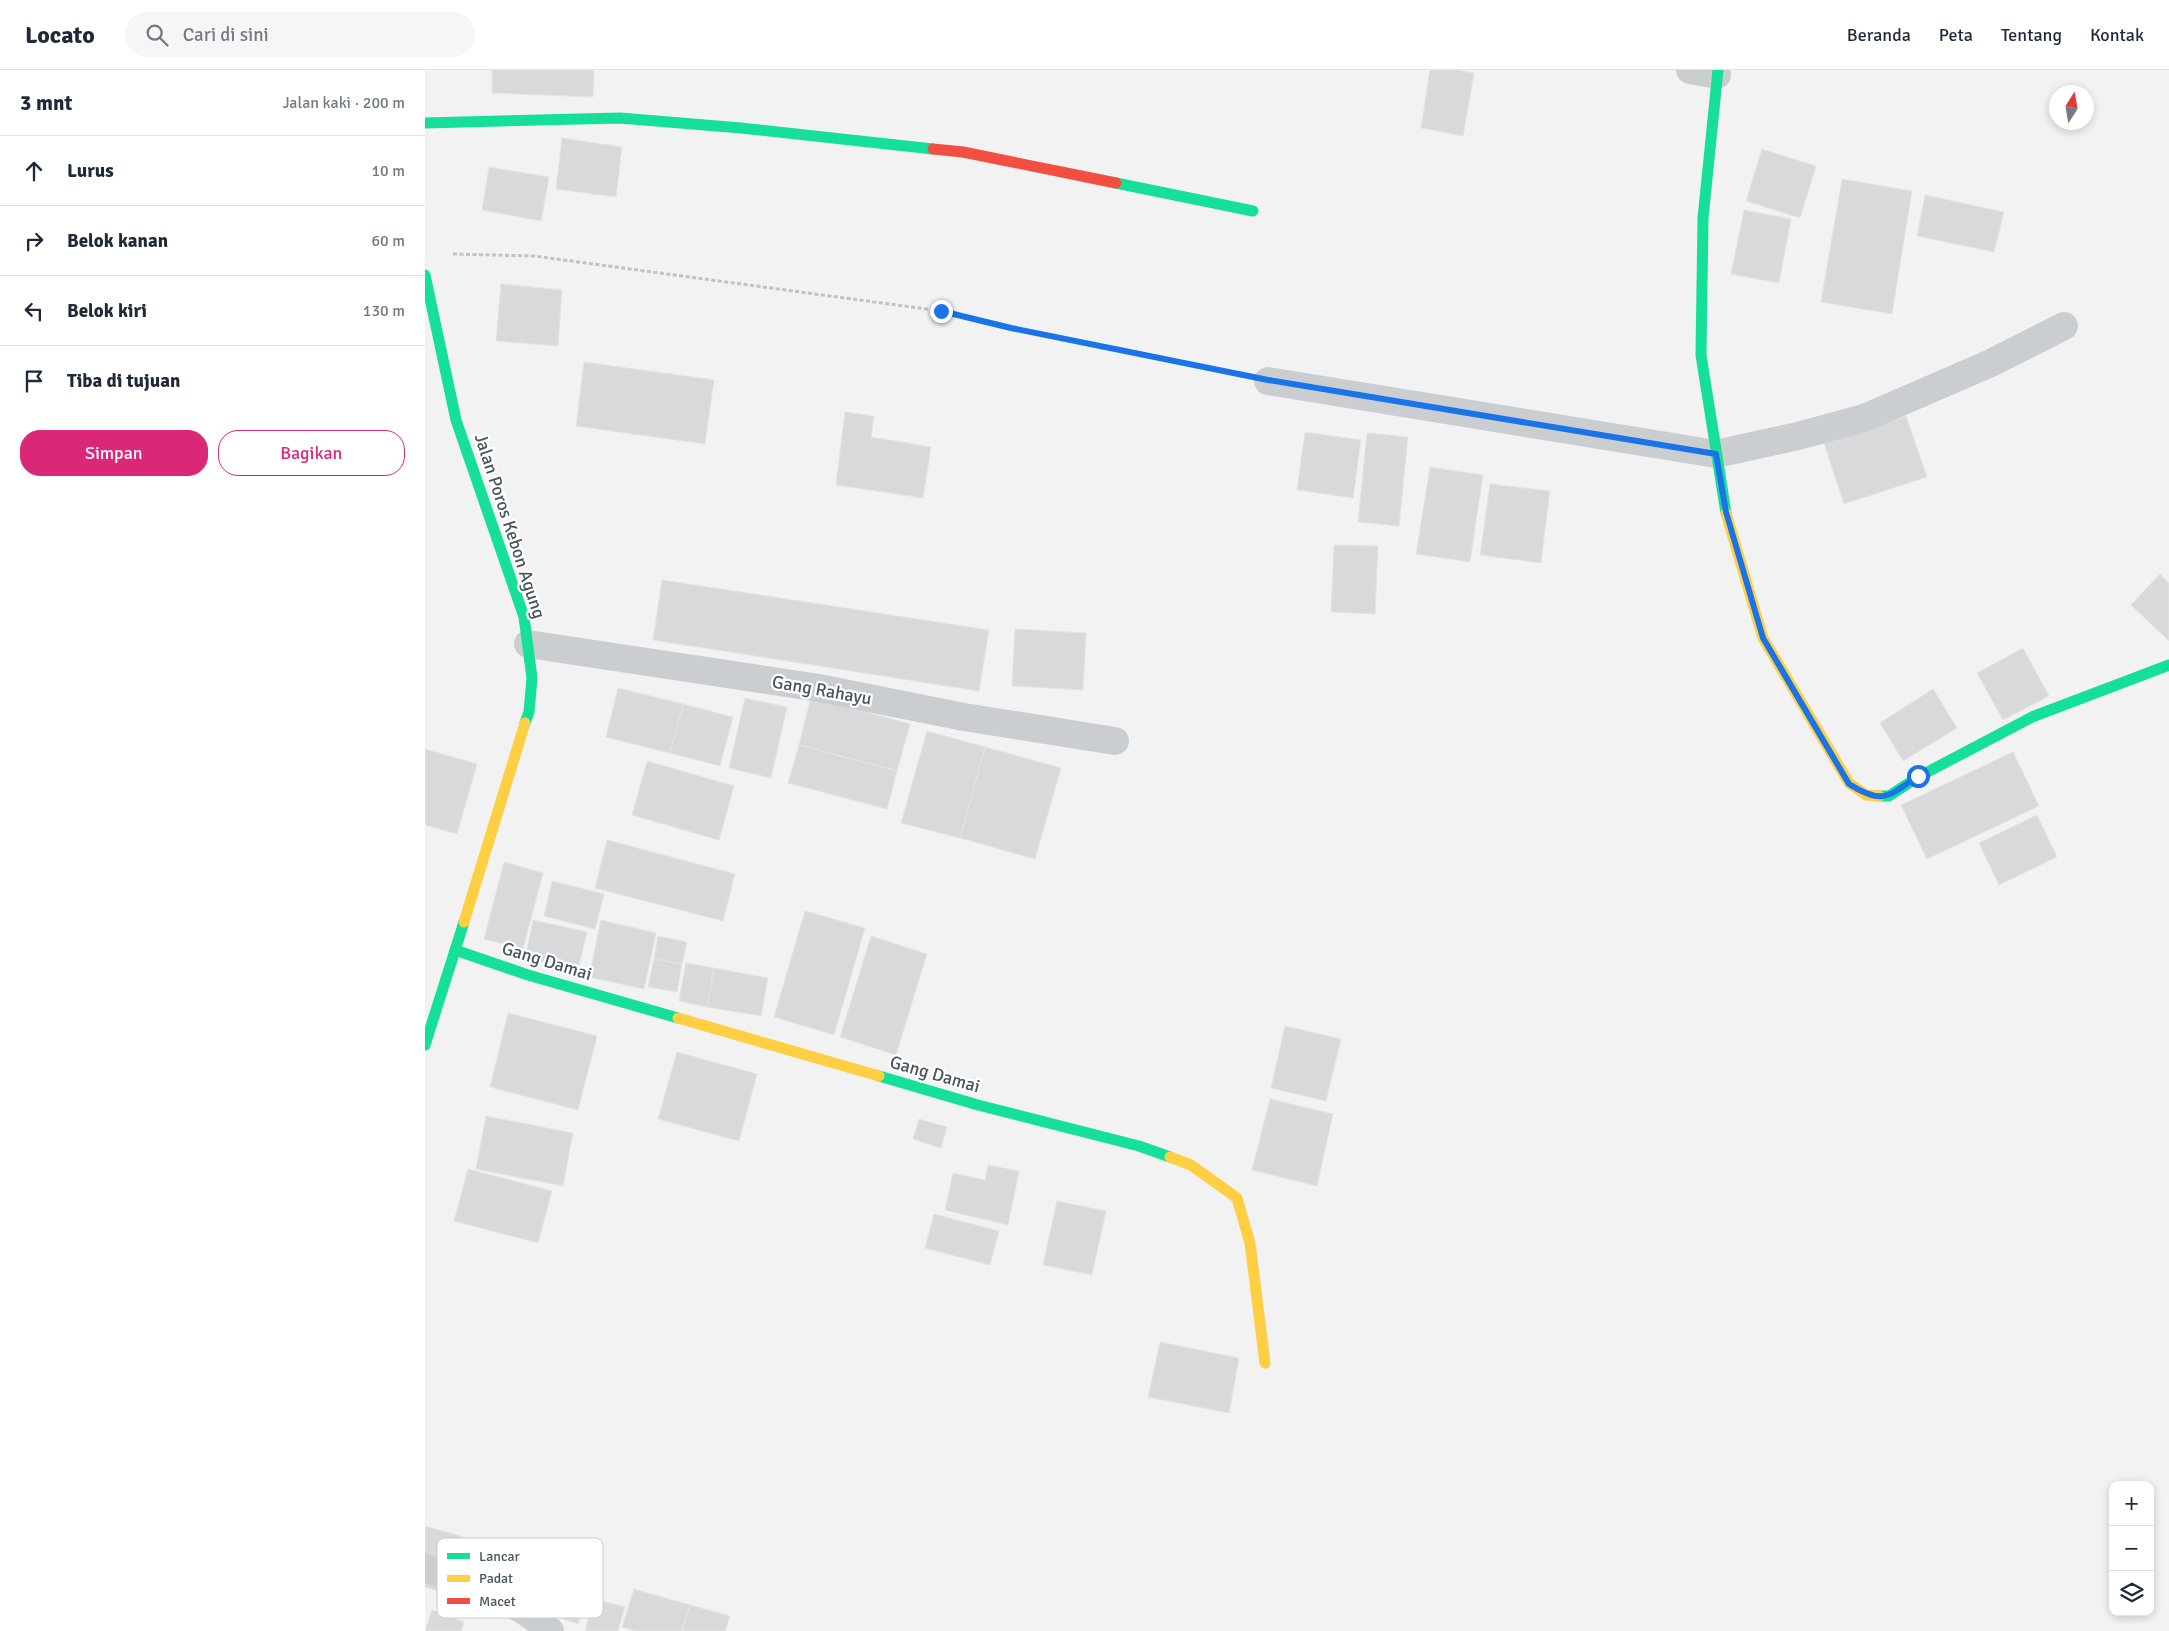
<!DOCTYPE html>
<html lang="id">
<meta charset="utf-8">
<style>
body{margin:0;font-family:Signika,sans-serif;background:#f6f6f7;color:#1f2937}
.controls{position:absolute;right:15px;bottom:15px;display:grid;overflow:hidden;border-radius:10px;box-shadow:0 2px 8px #0003}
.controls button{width:45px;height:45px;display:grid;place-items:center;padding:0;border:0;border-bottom:1px solid #e0e1e3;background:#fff;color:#1f2937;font:25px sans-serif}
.compass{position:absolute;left:1624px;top:15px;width:45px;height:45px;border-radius:50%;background:#fff;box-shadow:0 2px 8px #0003;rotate:11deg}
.stop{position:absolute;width:15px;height:15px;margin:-11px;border:4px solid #1a73e8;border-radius:50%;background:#fff}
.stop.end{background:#1a73e8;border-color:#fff;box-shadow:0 1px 5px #0008}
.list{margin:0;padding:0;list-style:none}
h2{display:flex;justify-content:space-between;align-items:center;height:65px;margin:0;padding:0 20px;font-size:21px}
h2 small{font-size:16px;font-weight:400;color:#747a83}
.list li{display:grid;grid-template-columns:32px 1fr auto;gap:15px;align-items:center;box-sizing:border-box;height:70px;padding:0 20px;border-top:1px solid #e0e1e3}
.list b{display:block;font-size:19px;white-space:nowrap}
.list em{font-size:16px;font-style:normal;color:#747a83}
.actions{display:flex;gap:10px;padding:15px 20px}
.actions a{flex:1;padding:11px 0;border:1px solid #db2777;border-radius:20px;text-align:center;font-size:18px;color:#db2777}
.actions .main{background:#db2777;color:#fff}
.icon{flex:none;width:28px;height:28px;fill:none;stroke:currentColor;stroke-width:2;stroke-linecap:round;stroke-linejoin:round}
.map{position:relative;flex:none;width:1744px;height:1561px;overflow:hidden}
header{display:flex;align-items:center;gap:30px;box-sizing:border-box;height:70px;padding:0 25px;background:#fff;border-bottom:1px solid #e0e1e3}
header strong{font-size:24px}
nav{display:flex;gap:28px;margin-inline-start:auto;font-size:18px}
.search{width:350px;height:45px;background:#f6f6f7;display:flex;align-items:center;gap:12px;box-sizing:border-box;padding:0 18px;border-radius:28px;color:#747a83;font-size:19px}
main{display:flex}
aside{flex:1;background:#fff}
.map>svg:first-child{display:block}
.building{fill:#d8d9da;stroke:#e3e4e5}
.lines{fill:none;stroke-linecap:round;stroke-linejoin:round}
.path{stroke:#b9c6c2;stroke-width:3;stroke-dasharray:4 2.5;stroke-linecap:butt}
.street{stroke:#cbced0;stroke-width:28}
.fast{stroke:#16e098;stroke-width:11}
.slow{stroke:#ffcf43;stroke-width:11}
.jam{stroke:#f24e42;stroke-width:11}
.route{stroke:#1a73e8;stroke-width:6}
.labels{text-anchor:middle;stroke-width:4.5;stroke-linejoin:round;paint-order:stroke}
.street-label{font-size:18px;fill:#48555f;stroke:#fff}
.key{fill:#fff;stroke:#c8cccf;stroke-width:1}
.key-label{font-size:14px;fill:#48555f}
</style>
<header>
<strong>Locato</strong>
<div class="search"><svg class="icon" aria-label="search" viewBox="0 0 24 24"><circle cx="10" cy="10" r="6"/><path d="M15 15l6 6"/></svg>Cari di sini</div>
<nav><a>Beranda</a><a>Peta</a><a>Tentang</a><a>Kontak</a></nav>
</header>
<main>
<aside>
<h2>3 mnt<small>Jalan kaki · 200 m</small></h2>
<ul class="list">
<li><svg class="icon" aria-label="ahead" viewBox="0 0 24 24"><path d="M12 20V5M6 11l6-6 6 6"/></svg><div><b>Lurus</b></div><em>10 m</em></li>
<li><svg class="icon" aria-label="right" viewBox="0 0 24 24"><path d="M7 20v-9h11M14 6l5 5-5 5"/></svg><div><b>Belok kanan</b></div><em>60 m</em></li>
<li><svg class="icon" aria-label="left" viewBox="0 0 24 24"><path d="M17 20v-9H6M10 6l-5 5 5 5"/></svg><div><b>Belok kiri</b></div><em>130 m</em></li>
<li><svg class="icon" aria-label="arrive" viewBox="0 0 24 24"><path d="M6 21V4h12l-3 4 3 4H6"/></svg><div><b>Tiba di tujuan</b></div></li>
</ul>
<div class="actions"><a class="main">Simpan</a><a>Bagikan</a></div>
</aside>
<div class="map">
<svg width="1744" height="1561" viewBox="0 0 1744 1561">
<rect width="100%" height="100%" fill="#f2f2f2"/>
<path class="building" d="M 67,0 L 169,0 L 168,27 L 67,23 Z
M 1005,0 L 1031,0 L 1049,3 L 1038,66 L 996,58 Z
M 137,68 L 197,77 L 191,127 L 131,119 Z
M 1337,79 L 1391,96 L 1375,148 L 1321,131 Z
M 64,97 L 124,107 L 116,151 L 57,140 Z
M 1417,109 L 1487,121 L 1467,244 L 1396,232 Z
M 1500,125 L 1579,142 L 1569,182 L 1492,166 Z
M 1319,140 L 1366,149 L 1354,213 L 1306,204 Z
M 76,214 L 137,220 L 133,276 L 71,271 Z
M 159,292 L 289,310 L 280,374 L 151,356 Z
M 420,342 L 449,346 L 446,367 L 506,377 L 498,428 L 411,415 Z
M 1481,346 L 1502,407 L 1419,434 L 1399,373 Z
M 880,362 L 936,370 L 928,428 L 872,420 Z
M 942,363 L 983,367 L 974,456 L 933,452 Z
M 1005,397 L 1058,405 L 1045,492 L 991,484 Z
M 1065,414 L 1125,421 L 1116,493 L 1055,485 Z
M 909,475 L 953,476 L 950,544 L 906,542 Z
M 1735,504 L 1744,513 L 1744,571 L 1706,535 Z
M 237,510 L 564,560 L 554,621 L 228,570 Z
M 590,559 L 661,563 L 658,620 L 587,616 Z
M 1598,578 L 1624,626 L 1578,650 L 1552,603 Z
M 193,618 L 258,634 L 245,683 L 181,667 Z
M 1508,619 L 1532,658 L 1478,691 L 1455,653 Z
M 386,627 L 485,654 L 472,701 L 374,675 Z
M 320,628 L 362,637 L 346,708 L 304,698 Z
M 258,634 L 308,647 L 295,696 L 245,683 Z
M 502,661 L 560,677 L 535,768 L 476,753 Z
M 374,675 L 472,701 L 462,739 L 363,713 Z
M 560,677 L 636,698 L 610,789 L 535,768 Z
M 0,679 L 52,694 L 32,764 L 0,755 Z
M 1588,682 L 1614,736 L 1502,789 L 1476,735 Z
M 222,691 L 309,716 L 294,770 L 207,745 Z
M 1612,745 L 1632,787 L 1574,815 L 1554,773 Z
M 182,770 L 310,804 L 298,851 L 170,818 Z
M 79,792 L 118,803 L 98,879 L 59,869 Z
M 127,811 L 179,824 L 170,859 L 119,846 Z
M 380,841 L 440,858 L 409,965 L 349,947 Z
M 108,850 L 162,862 L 153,900 L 100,889 Z
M 176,850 L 231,863 L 219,919 L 164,907 Z
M 233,866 L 262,872 L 257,894 L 229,889 Z
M 446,866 L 502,884 L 471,985 L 415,967 Z
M 229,889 L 257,894 L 252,922 L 223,917 Z
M 261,893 L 289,898 L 282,937 L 254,931 Z
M 289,898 L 343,908 L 336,946 L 282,937 Z
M 83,943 L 172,966 L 153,1040 L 65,1017 Z
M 860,956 L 916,969 L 901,1031 L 846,1018 Z
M 252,982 L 332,1004 L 314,1071 L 233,1049 Z
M 845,1029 L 908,1044 L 892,1116 L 827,1100 Z
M 61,1046 L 148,1063 L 138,1116 L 51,1099 Z
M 494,1049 L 522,1057 L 516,1078 L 488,1069 Z
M 563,1095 L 594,1101 L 583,1155 L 520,1140 L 528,1103 L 560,1110 Z
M 43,1099 L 127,1121 L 113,1173 L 29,1151 Z
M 632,1131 L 681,1141 L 667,1205 L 618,1195 Z
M 509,1144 L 574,1161 L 565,1195 L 500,1178 Z
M 735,1272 L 814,1288 L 804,1343 L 723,1327 Z
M 0,1456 L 42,1468 L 26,1525 L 0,1517 Z
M 102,1498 L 165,1518 L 153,1554 L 90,1533 Z
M 209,1519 L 265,1535 L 257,1561 L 210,1561 L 197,1557 Z
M 169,1529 L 200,1537 L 193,1561 L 160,1561 Z
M 265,1535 L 305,1546 L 300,1561 L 257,1561 Z
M 7,1540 L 39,1552 L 36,1561 L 0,1561 Z"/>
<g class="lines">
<path class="path" d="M 28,184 L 109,186 L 516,241 L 586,258 L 712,282 L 809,304"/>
<path class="street" d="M 1265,0 L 1292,5
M 843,311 L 1291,384 L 1373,366 L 1439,348 L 1566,293 L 1639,256
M 103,574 L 394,618 L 539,647 L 690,671
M 0,1498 C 40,1513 95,1531 125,1561"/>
<path class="fast" d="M 1293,0 L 1278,148 L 1276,285 L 1301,443
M 0,53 L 195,48 L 316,58 L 508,79
M 691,113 L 828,141
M 0,205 L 31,350 L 99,547 L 107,608 L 104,642 L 100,653
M 1454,726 L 1464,726 L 1493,707 L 1607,647 L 1744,595
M 30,880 L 103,905 L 253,948
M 0,975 L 39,852
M 454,1006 L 553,1035 L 714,1076 L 745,1087"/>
<path class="slow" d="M 1301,443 L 1338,568 L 1424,713 L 1441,725 L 1454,726
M 39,852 L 100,653
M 253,948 L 454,1006
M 745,1087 L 766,1095 L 812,1128 L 825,1173 L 840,1293"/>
<path class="jam" d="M 508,79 L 538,82 L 691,113"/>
</g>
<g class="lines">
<path class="route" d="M 516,241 L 586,258 L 843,310 L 1291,384 L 1301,442 L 1338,568 L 1424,714 C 1457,735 1463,727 1493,706"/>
</g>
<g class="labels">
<g class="street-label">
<text transform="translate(85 456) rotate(72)" y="6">Jalan Poros Kebon Agung</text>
<text transform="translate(397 620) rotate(10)" y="6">Gang Rahayu</text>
<text transform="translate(122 891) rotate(17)" y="6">Gang Damai</text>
<text transform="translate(510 1004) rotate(16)" y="6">Gang Damai</text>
</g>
</g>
<rect x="12" y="1468" width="166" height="80" rx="8" class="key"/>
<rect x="22" y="1483" width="23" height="6" fill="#16e098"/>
<rect x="22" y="1505" width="23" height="7" fill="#ffcf43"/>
<rect x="22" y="1528" width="23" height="6" fill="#f24e42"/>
<g class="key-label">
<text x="54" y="1491">Lancar</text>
<text x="54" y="1513">Padat</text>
<text x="54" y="1536">Macet</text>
</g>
</svg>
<div class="controls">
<button>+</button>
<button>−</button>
<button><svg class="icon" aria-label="layers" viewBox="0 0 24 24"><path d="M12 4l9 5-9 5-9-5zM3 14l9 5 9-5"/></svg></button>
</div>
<svg class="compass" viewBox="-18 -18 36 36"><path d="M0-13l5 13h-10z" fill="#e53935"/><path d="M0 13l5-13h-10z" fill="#747a83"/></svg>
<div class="stop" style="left:1493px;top:706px"></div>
<div class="stop end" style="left:516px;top:241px"></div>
</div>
</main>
